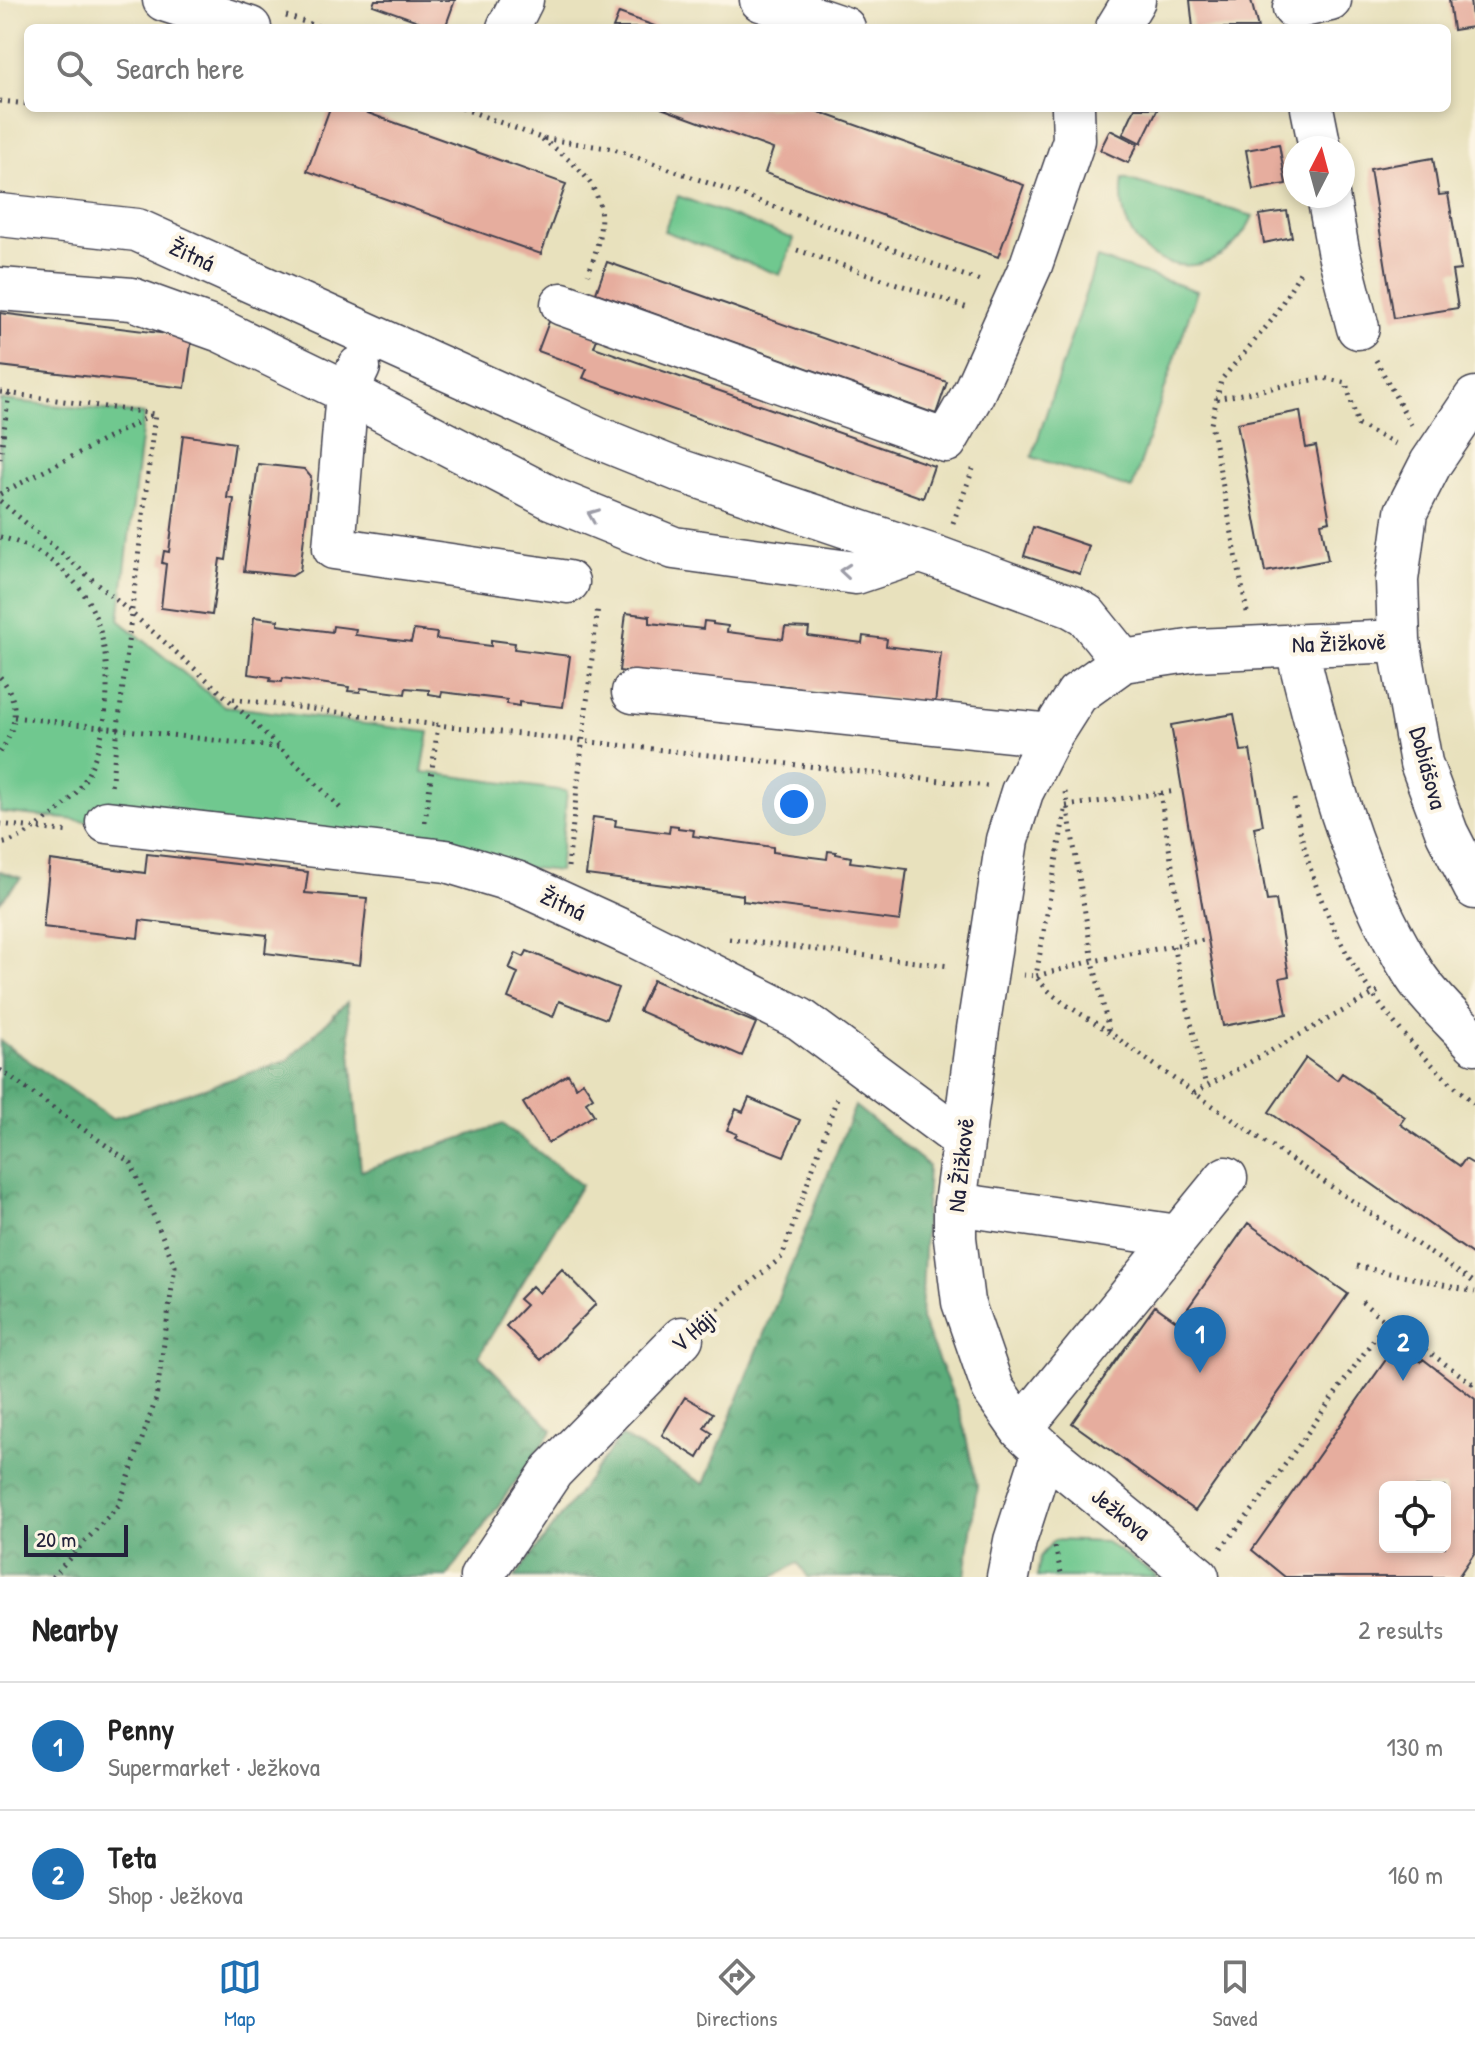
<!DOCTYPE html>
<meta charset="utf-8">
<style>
body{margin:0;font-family:"Patrick Hand",sans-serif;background:#f6f6f6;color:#222}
.controls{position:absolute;right:24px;bottom:24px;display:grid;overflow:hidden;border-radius:12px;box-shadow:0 4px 12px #0003}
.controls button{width:72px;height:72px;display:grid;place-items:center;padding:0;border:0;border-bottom:2px solid #e0e0e0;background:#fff;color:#222;font:40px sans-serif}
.compass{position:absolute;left:1283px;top:136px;width:72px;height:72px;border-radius:50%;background:#fff;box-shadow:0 4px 12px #0003;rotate:6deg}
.scale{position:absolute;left:24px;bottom:20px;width:104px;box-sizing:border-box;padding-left:8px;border:4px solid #22223b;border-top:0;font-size:22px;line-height:28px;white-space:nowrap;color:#22223b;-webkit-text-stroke:6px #fcf5e5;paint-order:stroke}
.you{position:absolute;left:794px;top:804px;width:28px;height:28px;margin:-20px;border:6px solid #fff;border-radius:50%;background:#1a73e8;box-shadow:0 0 0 12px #1a73e833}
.badge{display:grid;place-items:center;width:52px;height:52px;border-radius:50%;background:#1f6fb2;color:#fff;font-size:26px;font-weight:700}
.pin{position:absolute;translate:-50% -66px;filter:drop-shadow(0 2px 4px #0008)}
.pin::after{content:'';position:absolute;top:42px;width:28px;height:24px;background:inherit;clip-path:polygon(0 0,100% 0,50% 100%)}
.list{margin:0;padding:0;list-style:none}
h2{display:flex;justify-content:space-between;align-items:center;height:104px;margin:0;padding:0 32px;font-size:34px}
h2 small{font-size:26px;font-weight:400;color:#767676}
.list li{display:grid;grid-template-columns:52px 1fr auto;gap:24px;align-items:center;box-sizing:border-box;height:128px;padding:0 32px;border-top:2px solid #e0e0e0}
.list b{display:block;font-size:30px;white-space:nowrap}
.list p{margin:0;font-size:26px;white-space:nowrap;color:#767676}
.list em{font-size:26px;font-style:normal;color:#767676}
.icon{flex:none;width:44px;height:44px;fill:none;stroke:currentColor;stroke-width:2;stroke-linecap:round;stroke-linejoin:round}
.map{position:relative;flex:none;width:1475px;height:1577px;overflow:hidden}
.search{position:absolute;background:#fff;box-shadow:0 4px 12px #0003;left:24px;right:24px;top:24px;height:88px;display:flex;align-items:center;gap:20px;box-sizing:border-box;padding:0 28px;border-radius:12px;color:#767676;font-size:30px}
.sheet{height:360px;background:#fff}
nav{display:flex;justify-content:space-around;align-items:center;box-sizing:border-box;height:112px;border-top:2px solid #e0e0e0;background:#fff;font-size:22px;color:#767676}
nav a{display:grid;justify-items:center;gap:4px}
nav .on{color:#1f6fb2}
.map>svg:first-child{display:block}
.forest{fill:url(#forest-crowns);stroke:#3e675a;stroke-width:2}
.park{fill:#6fc88f;stroke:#487565;stroke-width:2}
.building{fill:#e6ad9e;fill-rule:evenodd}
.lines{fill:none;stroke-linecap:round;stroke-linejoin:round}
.minor-casing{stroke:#403f4e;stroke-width:45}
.path{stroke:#403f4e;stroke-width:5;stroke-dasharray:2 6;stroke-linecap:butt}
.minor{stroke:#fff;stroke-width:42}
.oneway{stroke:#9c9ca7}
.labels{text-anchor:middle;stroke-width:8;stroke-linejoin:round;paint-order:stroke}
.street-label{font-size:24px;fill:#22223b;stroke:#fcf5e5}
</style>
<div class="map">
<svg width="1475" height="1577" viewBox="0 0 1475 1577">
<defs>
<pattern id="forest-crowns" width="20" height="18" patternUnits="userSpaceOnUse" patternTransform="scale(2)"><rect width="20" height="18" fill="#5bac7a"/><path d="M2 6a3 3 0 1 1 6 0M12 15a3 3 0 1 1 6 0" fill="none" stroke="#4b8c65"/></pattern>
</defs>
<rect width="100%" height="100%" fill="#fcf5e5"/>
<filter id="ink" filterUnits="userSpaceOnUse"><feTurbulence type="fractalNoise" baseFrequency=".0125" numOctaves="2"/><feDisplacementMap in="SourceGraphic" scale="16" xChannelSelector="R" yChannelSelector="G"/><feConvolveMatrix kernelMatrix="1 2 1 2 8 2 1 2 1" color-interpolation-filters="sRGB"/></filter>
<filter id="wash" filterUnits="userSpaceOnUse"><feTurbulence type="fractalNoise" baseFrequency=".006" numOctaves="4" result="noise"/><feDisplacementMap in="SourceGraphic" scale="32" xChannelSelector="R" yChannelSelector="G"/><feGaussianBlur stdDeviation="1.8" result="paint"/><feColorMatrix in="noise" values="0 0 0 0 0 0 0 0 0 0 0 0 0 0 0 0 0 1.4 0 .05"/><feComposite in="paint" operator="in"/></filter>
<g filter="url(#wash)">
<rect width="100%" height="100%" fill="#e8e1bd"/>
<path class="forest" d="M 0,871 L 21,878 L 0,902 Z
M 347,1002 L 361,1171 L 503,1124 L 581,1185 L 479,1356 L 553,1430 L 447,1577 L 0,1577 L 0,1041 L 112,1119 L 288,1060 Z
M 855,1106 L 928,1165 L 921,1319 L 960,1411 L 977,1485 L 965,1577 L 808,1577 L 798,1563 L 773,1577 L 515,1577 L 621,1436 L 704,1484 Z"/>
<path class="park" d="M 1123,178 L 1253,216 C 1215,300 1110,270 1123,178 Z
M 678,196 L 794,239 L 780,275 L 664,231 Z
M 1097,258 L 1197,291 L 1132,489 L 1032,457 Z
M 0,400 L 144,414 L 119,620 L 224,706 L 429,732 L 422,772 L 567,791 L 559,871 L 0,812 Z
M 1054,1540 L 1106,1542 L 1158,1577 L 1037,1577 L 1040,1557 Z"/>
<g id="blocks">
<path class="building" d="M 375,0 L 455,0 L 445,28 L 437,28 L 373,5 Z
M 1190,0 L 1251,0 L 1258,28 L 1193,28 Z
M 1449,0 L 1470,0 L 1473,27 L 1453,30 Z
M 619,13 L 660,28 L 613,28 Z
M 330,108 L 354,108 L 566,184 L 541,254 L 307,171 Z
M 661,108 L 808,108 L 1024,185 L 998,257 L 765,173 L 773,149 Z
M 1135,108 L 1158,108 L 1141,143 L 1123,134 Z
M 1110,130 L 1138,144 L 1128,163 L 1100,150 Z
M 1279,144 L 1286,184 L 1253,190 L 1246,150 Z
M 1433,158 L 1439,195 L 1448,194 L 1461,270 L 1452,271 L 1458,308 L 1394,318 L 1370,169 Z
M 1287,211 L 1292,237 L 1264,243 L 1259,215 Z
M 607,262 L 947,382 L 936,414 L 596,293 Z
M 0,313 L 192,337 L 185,388 L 0,366 Z
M 550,319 L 598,336 L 594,347 L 934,466 L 923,498 L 583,378 L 587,369 L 538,351 Z
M 1300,411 L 1306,448 L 1316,446 L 1330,521 L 1321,523 L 1328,560 L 1265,572 L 1237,423 Z
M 183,435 L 235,443 L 227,498 L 234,499 L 226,560 L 220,559 L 212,615 L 161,608 L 166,564 L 162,563 L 164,551 L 169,552 Z
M 258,464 L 304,469 L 311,477 L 300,571 L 292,576 L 244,571 Z
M 1033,527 L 1089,546 L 1080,574 L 1024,556 Z
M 626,613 L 650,616 L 650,623 L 703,629 L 704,621 L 713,622 L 713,624 L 728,626 L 727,632 L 783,639 L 785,627 L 809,628 L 808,636 L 862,643 L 863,636 L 887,639 L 886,646 L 941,653 L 935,704 L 813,689 L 812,693 L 800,691 L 801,688 L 777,685 L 777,691 L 619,671 Z
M 254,617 L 278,620 L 278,625 L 332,632 L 333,626 L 356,629 L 355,635 L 411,642 L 414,630 L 437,633 L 436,639 L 491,646 L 491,640 L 515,643 L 514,649 L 570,656 L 563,707 L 519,702 L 519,706 L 507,704 L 507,700 L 442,692 L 441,696 L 429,694 L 429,690 L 406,688 L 405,694 L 361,688 L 360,692 L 348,691 L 349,687 L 283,678 L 282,682 L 270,681 L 271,677 L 248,674 Z
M 1234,714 L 1241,751 L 1250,750 L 1263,825 L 1254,827 L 1267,901 L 1276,900 L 1289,976 L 1280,978 L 1287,1014 L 1223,1026 L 1171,725 Z
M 593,817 L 616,820 L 615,826 L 669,833 L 670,825 L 678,826 L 678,828 L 694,830 L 693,836 L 773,847 L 773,852 L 827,859 L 828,851 L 836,852 L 836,854 L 851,857 L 850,862 L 907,869 L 900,921 L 743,901 L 743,895 L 586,875 Z
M 147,854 L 308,872 L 305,893 L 367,898 L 360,965 L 265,953 L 267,935 L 140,920 L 138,938 L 43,927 L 50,860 L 145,873 Z
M 527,951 L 618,988 L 606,1019 L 559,1001 L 553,1017 L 508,998 L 518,973 L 509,969 L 516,953 L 524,957 Z
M 653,980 L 756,1023 L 742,1056 L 639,1011 Z
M 1306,1058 L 1337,1080 L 1342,1073 L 1405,1117 L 1400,1124 L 1460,1166 L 1465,1159 L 1475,1165 L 1475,1256 L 1269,1112 Z
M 568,1074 L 576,1087 L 583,1082 L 593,1097 L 586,1102 L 594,1115 L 548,1143 L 523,1103 Z
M 749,1098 L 800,1120 L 784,1156 L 735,1137 L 737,1134 L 727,1130 L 736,1109 L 743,1112 Z
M 1248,1223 L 1348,1294 L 1195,1511 L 1072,1423 L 1155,1306 L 1178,1322 Z
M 562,1269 L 596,1304 L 541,1360 L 506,1326 L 526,1305 L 519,1299 L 532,1286 L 539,1293 Z
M 1397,1344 L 1421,1362 L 1423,1359 L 1475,1399 L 1475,1552 L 1458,1577 L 1285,1577 L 1252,1550 ZM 1385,1487 L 1445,1487 L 1445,1547 L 1385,1547 Z
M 685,1397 L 713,1413 L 704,1428 L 712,1433 L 698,1458 L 662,1435 Z"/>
</g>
</g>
<g filter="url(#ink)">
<use href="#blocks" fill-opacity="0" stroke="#403f4e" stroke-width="2"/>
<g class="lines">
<defs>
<path id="minor" d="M 164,0 L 250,28
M 761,0 L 844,28
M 1294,8 L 1330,0
M 508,28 L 522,0
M 1117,28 L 1134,0
M 1312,108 L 1320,148
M 1328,196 L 1338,250 L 1358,328
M 0,215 L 137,230 L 596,437 L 678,470 L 939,558 L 1072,607 L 1086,615 L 1123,661
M 0,289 L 132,299 L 221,331 L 347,392 L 359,367
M 562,304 L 946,441 L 974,392 L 1031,265 L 1074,140 L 1073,108
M 1475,398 L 1431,463 L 1406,512 L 1397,580 L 1399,641 L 1421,763 L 1447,833 L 1475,888
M 568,582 L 334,548 L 347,392 L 553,499 L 674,548 L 856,573 L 919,552
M 1296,645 C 1323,756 1353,876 1414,974 C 1430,999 1455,1021 1475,1043
M 633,692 L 1051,735
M 107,822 L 446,861 L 516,882 L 636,937 L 800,1019 L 963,1140
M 955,1204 L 1178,1236
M 1021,1429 L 1226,1178
M 481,1577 L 552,1471 L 682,1338
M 1008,1577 L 1015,1541 L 1044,1451
M 1198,1577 L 1048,1454 L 1021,1429 L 993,1389 L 963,1302 L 955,1238 L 955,1204 L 978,1029 L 1007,840 L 1022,792 L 1051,735 L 1077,694 L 1123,661 L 1195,650 L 1399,641"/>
</defs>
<use href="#minor" class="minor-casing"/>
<path class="path" d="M 286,16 L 323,28
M 0,101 L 28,104
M 59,108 L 71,110
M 462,108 L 541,138 L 614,149 L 983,282
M 542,139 C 599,180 615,203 588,274
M 797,250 L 971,309
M 1376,360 L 1411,425
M 0,392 L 155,414 L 111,787
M 1216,399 L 1323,378 L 1346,383 L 1358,425 L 1398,445
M 0,459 L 9,394
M 0,494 L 154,414
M 0,501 C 118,601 236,700 343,811
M 953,523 L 973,469
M 0,537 C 31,544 61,564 81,590 C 118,640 114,739 79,789 C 69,802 57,813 43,822 C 30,832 17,841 0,844
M 1247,612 L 1211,424 L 1221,380 L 1272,320 L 1302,269
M 0,677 C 21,701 17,728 0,752
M 233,699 L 438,725
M 14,717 L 283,748
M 1065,792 L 1093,961 L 1109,1031
M 1160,793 L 1185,944
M 1294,799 C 1315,927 1377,1021 1475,1104
M 1066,806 L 1177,791
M 1065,811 L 1036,976 L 1093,961 L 1204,940
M 425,822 L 438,725 L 987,786
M 0,824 L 70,832
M 568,867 L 598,606
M 729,939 L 949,966
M 1173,946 L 1206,1086
M 1023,975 L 1036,976 C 1053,1002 1088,1016 1113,1035 C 1231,1121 1353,1201 1475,1283
M 0,1070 L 131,1163 L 175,1266 L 156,1399 L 119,1505 L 52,1577
M 1194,1093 L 1381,990
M 1357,1266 L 1475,1292
M 1362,1302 L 1386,1322
M 712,1314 L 782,1257 L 838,1095
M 1055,1547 L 1062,1577
M 1221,1548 L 1255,1507 L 1386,1322 L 1472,1383 L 1475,1380"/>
<use href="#minor" class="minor"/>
</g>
<defs><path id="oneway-chevron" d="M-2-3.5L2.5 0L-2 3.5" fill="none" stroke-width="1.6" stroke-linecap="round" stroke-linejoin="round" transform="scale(2)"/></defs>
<g class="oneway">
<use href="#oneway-chevron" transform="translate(593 515) rotate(-158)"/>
<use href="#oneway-chevron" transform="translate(845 571) rotate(-175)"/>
</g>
</g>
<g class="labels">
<g class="street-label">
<text transform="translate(192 255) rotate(25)" y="8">Žitná</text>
<text transform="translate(1339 643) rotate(-2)" y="8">Na Žižkově</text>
<text transform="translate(1428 768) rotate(75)" y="8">Dobiášova</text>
<text transform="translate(563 904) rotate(25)" y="8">Žitná</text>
<text transform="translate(961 1165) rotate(-84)" y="8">Na Žižkově</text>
<text transform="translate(694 1331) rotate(-41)" y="8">V Háji</text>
<text transform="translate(1121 1514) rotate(39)" y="8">Ježkova</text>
</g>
</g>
</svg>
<div class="controls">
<button><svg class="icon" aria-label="locate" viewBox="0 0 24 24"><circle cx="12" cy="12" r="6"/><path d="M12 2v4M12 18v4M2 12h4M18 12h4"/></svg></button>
</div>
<svg class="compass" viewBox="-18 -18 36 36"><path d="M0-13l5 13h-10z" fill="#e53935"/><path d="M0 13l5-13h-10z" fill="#767676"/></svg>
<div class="scale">20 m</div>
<div class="you"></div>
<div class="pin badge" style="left:1200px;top:1373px">1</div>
<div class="pin badge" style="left:1403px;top:1381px">2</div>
<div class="search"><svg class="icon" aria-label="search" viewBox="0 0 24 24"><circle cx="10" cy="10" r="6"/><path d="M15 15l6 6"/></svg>Search here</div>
</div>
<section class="sheet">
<h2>Nearby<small>2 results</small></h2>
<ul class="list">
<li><span class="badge">1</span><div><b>Penny</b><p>Supermarket · Ježkova</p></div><em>130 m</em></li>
<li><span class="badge">2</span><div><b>Teta</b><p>Shop · Ježkova</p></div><em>160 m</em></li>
</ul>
</section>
<nav>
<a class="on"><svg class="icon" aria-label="map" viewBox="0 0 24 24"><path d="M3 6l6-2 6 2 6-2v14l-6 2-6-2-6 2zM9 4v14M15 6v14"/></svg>Map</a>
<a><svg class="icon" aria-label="directions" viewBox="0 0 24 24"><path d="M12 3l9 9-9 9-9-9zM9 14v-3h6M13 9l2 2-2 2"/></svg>Directions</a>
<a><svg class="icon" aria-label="saved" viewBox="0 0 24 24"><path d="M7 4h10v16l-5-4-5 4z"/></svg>Saved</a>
</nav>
